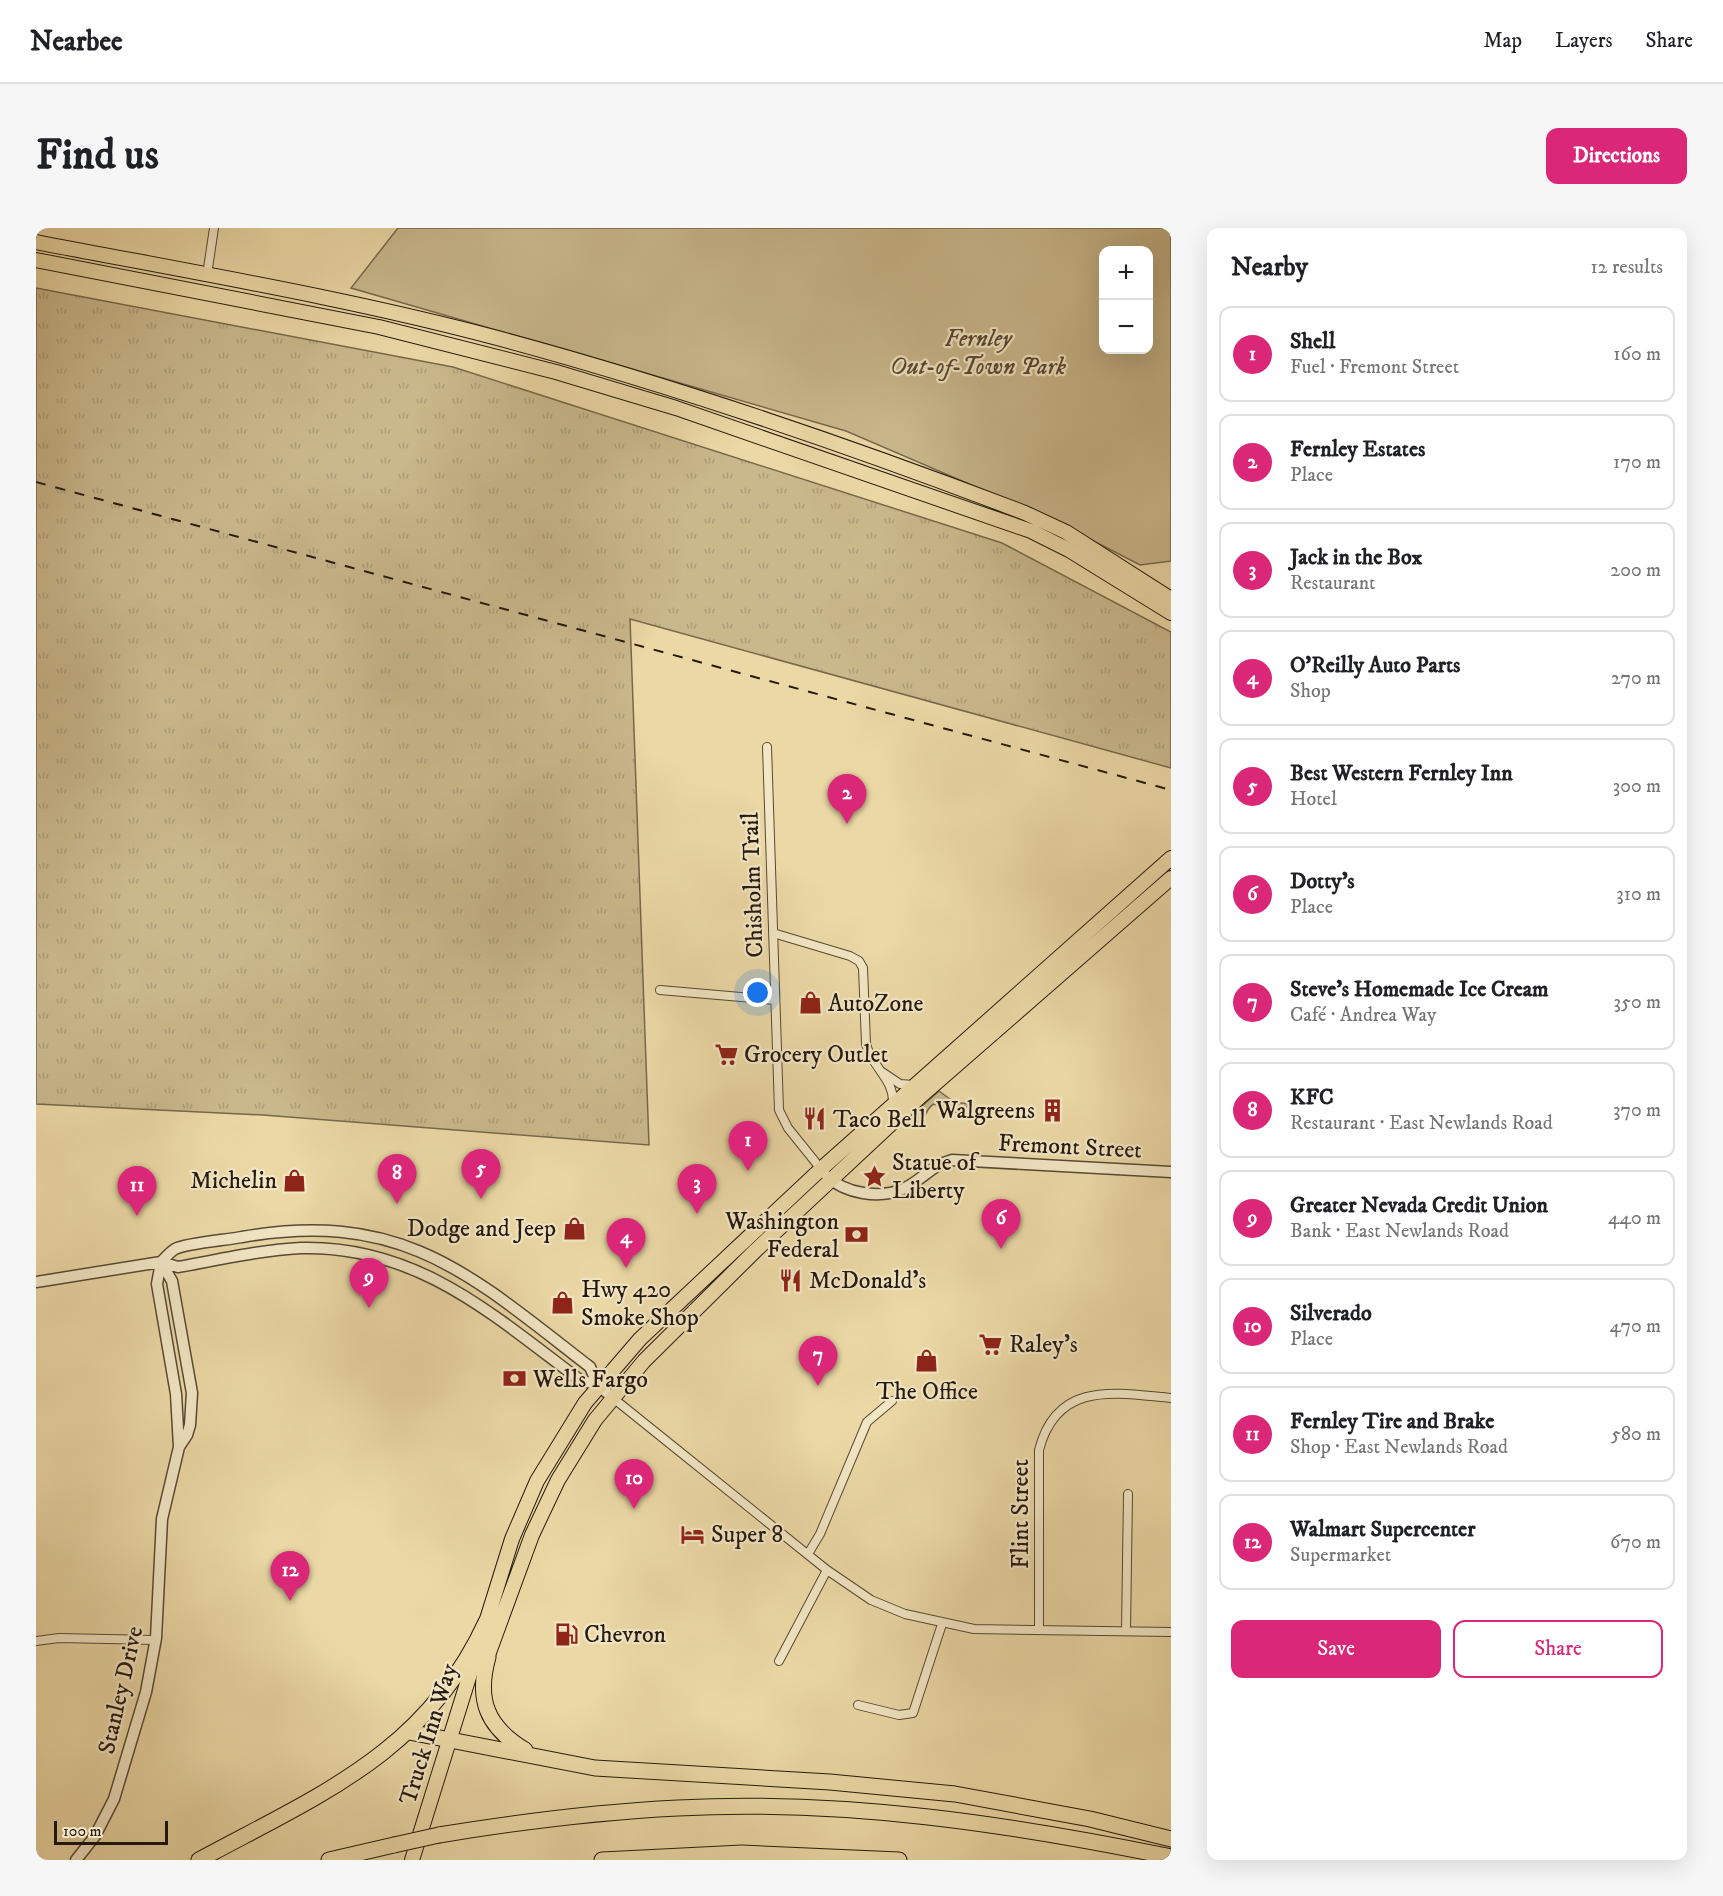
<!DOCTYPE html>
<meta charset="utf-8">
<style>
body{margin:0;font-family:"IM FELL DW Pica",serif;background:#f6f6f6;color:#202124}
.controls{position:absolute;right:18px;top:18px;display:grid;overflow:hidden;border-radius:12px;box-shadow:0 6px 24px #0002}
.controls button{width:54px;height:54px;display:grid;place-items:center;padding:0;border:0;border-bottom:2px solid #e0e0e0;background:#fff;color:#202124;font:30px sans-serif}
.scale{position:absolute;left:18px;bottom:15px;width:114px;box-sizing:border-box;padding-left:6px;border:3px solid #251910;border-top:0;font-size:16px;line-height:21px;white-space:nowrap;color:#251910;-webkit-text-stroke:4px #f2e6c4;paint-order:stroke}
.you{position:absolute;left:722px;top:765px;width:21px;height:21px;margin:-15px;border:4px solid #fff;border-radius:50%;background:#1a73e8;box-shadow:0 0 0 9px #1a73e833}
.badge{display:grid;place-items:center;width:39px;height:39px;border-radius:50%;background:#db2777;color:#fff;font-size:20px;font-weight:700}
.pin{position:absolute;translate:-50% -50px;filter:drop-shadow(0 2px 3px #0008)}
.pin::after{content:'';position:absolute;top:32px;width:21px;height:18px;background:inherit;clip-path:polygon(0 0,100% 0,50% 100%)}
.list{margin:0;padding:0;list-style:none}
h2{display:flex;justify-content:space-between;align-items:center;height:78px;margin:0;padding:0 24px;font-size:26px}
h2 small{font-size:20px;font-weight:400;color:#757577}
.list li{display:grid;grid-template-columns:39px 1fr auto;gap:18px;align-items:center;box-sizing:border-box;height:96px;margin:0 12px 12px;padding:0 12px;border:2px solid #e0e0e0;border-radius:12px}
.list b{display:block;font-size:22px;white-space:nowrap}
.list p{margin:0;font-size:20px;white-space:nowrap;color:#757577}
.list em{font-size:20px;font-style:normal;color:#757577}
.actions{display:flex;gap:12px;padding:18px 24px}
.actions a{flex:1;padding:14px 0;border:2px solid #db2777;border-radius:12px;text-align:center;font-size:21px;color:#db2777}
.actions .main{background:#db2777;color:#fff}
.map{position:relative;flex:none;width:1135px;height:1632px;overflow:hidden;border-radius:12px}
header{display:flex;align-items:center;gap:36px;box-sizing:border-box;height:84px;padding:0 30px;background:#fff;border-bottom:2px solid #e0e0e0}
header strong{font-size:28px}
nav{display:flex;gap:33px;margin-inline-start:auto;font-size:21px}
.intro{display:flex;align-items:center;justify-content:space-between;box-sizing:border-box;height:144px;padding:0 36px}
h1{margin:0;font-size:42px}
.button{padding:15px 27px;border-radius:12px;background:#db2777;color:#fff;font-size:21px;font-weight:700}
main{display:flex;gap:36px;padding:0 36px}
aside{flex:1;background:#fff;border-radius:12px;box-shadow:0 6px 24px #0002}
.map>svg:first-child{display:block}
.grass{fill:url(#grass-tufts);stroke:#77684e;stroke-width:1.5}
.park{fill:#c9b88c;stroke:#77684e;stroke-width:1.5;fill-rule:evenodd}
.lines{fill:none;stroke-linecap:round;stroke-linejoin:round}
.minor-casing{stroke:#564935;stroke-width:10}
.tertiary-casing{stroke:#564935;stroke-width:13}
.trunk-casing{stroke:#251910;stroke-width:16}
.motorway-casing{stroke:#251910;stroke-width:17}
.minor{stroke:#f2e6c4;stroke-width:8}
.tertiary{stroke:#f2e6c4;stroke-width:10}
.trunk{stroke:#ebd8a5;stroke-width:14}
.motorway{stroke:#ebd8a5;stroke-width:15}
.rail{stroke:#251910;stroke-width:2;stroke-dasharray:10 10;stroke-linecap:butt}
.motorway-bridge-casing{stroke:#251910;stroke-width:17;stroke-linecap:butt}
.motorway-bridge{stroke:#ebd8a5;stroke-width:15}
.labels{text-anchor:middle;stroke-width:4.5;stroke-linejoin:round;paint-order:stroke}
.park-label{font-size:24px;font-style:italic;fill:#564935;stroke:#f2e6c4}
.street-label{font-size:24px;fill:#251910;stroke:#f2e6c4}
.poi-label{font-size:24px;fill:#251910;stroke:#f2e6c4;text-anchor:start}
</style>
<header>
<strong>Nearbee</strong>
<nav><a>Map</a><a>Layers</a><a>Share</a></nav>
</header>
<div class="intro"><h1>Find us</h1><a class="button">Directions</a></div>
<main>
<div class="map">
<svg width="1135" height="1632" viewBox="0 0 1135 1632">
<defs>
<pattern id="grass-tufts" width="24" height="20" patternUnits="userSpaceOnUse" patternTransform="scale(1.5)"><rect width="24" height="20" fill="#c9b88c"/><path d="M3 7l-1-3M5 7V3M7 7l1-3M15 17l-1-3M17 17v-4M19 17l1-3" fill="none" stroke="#ac9e78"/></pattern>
</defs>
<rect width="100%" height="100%" fill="#ebd8a5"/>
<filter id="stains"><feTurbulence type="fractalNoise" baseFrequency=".00333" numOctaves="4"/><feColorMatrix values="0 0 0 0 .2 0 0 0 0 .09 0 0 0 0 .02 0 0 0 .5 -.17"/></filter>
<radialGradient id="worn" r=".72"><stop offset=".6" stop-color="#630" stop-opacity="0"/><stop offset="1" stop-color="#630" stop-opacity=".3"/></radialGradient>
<path class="grass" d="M 0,60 L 417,139 L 966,315 L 1135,404 L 1135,540 L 594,391 L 613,917 L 227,887 L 0,876 Z
M 903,863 L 918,874 L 933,876 L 925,886 L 898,876 C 888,881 891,893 879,898 L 868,894 Z"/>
<path class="park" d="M 362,0 L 1135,0 L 1135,333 L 1104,337 L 1017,292 L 810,203 L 315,60 ZM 1068,22 L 1112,22 L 1112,122 L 1068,122 Z"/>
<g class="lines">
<defs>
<path id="minor" d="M 171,47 L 178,0
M 731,519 L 743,882 L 752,900 L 785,941
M 737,705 L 814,728 L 823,733 L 827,740 L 830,816 C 835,838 859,852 857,876
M 624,762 L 739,772
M 846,844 L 864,856 L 878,857
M 577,1170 L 791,1342 L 835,1372 L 869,1386 L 938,1401 L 1135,1404
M 772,1326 L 784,1306 L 831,1194 L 856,1173
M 1003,1402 L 1003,1222 C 1021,1152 1080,1165 1135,1170
M 1090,1403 L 1092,1266
M 0,1413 L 23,1410 L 119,1412
M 743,1433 L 791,1342
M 822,1477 L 863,1487 L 877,1485 L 906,1396"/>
<path id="tertiary" d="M 791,948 C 809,966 844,971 867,961 C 885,953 896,937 916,932 L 1135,944
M 125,1034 C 129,1030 134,1024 139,1021 C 151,1015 191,1012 206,1009 C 367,981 435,1047 554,1139 L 562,1157
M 125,1034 L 136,1053 L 156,1165 L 154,1197 L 151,1207 L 143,1219
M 0,1054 L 125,1034 L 142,1039 C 182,1032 224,1022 265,1020 C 381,1017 457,1087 544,1152 L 562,1157 L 577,1170
M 40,1632 L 59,1608 L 78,1571 L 110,1464 L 120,1410 L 126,1291 L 143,1219 L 140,1166 L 121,1056 L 125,1034"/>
<path id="trunk" d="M 0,14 C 155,44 312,70 465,111 C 643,159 817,219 989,285 L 1030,304 L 1135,371
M 0,32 L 343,99 L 520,144 L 640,180 L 995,303 L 1033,322 L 1135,385
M 448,1438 L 496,1307 L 522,1252 L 559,1192 L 608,1133 L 720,1022 L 885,868 L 1135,650
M 376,1632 L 476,1311 L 501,1253 L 549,1175 L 604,1111 L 785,941 L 1135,630"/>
<path id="motorway" d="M 452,1429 C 440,1472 451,1499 489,1522
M 373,1504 L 559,1540 L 794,1554 L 919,1566 L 1054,1591 L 1135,1611
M 403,1607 C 482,1594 562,1584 642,1580 C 808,1571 973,1596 1135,1629
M 163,1632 C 283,1567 390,1525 450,1394
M 293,1632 L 358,1617
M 566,1632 L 706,1625 L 863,1632"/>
</defs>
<use href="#minor" class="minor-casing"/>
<use href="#tertiary" class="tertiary-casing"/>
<use href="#trunk" class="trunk-casing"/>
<use href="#motorway" class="motorway-casing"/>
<use href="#minor" class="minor"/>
<use href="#tertiary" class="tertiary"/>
<use href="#trunk" class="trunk"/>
<use href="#motorway" class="motorway"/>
<path class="rail" d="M 0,254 L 1135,562"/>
<defs>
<path id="motorway-bridge" d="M 358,1617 L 403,1607"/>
</defs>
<use href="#motorway-bridge" class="motorway-bridge-casing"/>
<use href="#motorway-bridge" class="motorway-bridge"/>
</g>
<defs>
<symbol id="shop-bare" viewBox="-9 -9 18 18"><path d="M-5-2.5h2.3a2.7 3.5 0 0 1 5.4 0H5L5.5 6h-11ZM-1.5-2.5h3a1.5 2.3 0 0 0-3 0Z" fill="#8f2418" stroke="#f2e6c4" stroke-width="2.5" paint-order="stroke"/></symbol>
<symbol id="supermarket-bare" viewBox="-9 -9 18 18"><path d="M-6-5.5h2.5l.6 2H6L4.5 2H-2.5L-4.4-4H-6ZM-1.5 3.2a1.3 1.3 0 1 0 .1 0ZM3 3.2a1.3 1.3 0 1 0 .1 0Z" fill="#8f2418" stroke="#f2e6c4" stroke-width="2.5" paint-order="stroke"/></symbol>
<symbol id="building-bare" viewBox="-9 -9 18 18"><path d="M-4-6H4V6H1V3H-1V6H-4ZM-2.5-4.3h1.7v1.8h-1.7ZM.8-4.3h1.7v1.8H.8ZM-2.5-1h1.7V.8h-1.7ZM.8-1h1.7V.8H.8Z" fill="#8f2418" stroke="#f2e6c4" stroke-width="2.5" paint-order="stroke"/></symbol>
<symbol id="restaurant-bare" viewBox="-9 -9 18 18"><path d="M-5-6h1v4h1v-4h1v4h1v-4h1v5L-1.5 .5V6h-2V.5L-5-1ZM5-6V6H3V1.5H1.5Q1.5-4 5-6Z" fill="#8f2418" stroke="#f2e6c4" stroke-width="2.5" paint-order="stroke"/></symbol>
<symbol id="sight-bare" viewBox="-9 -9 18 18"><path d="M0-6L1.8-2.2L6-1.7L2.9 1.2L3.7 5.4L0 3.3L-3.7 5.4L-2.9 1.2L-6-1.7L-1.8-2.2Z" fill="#8f2418" stroke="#f2e6c4" stroke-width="2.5" paint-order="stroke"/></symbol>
<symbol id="bank-bare" viewBox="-9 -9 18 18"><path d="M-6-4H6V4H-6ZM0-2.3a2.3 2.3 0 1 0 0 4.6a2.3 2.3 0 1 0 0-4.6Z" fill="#8f2418" stroke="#f2e6c4" stroke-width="2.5" paint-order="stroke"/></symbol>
<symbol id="hotel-bare" viewBox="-9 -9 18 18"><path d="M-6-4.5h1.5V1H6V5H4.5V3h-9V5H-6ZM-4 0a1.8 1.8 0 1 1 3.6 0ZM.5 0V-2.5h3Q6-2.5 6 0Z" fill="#8f2418" stroke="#f2e6c4" stroke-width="2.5" paint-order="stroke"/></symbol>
<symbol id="fuel-bare" viewBox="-9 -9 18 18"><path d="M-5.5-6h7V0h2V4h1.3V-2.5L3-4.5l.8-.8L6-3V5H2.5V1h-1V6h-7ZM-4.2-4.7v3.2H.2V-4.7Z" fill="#8f2418" stroke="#f2e6c4" stroke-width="2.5" paint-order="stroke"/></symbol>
</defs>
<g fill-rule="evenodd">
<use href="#shop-bare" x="758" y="758" width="33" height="33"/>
<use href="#supermarket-bare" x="674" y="810" width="33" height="33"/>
<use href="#building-bare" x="1000" y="866" width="33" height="33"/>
<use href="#restaurant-bare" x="762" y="874" width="33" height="33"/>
<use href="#sight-bare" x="822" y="932" width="33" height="33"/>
<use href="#shop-bare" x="242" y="936" width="33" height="33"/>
<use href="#shop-bare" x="522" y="984" width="33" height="33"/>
<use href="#bank-bare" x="804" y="990" width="33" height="33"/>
<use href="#restaurant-bare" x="738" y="1036" width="33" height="33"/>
<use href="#shop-bare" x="510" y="1058" width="33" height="33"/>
<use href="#supermarket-bare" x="938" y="1100" width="33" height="33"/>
<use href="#shop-bare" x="874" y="1116" width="33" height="33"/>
<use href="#bank-bare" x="462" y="1134" width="33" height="33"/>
<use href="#hotel-bare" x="640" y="1290" width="33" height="33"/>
<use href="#fuel-bare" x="514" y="1390" width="33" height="33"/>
</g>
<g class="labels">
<g class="park-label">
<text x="942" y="118">Fernley<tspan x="942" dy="28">Out-of-Town Park</tspan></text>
</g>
<g class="street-label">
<text transform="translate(716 657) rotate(-92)" y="8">Chisholm Trail</text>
<text transform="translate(1034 918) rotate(3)" y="8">Fremont Street</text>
<text transform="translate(984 1286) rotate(-90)" y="8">Flint Street</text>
<text transform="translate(84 1462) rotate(-77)" y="8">Stanley Drive</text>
<text transform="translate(392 1506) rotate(-73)" y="8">Truck Inn Way</text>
</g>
<g class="poi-label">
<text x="792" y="783">AutoZone</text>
<text x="708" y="834">Grocery Outlet</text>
<text x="999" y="890" text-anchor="end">Walgreens</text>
<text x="797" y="899">Taco Bell</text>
<text x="856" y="942">Statue of<tspan x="856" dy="28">Liberty</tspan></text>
<text x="241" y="960" text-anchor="end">Michelin</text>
<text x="803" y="1001" text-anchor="end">Washington<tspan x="803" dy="28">Federal</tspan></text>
<text x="520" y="1008" text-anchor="end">Dodge and Jeep</text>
<text x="773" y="1060">McDonald's</text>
<text x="545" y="1069">Hwy 420<tspan x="545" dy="28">Smoke Shop</tspan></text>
<text x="973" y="1124">Raley's</text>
<text x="497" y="1159">Wells Fargo</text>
<text x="891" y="1171" text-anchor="middle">The Office</text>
<text x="675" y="1314">Super 8</text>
<text x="548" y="1414">Chevron</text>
</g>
</g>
<rect width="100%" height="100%" filter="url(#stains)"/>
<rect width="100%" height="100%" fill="url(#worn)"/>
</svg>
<div class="controls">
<button>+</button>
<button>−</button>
</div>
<div class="scale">100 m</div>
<div class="you"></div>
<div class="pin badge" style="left:712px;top:943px">1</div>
<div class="pin badge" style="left:811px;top:596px">2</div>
<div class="pin badge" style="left:661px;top:986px">3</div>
<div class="pin badge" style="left:590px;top:1040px">4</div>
<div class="pin badge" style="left:445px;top:971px">5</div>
<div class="pin badge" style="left:965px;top:1021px">6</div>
<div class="pin badge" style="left:782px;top:1158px">7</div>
<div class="pin badge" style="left:361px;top:976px">8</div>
<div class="pin badge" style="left:333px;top:1080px">9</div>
<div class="pin badge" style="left:598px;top:1281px">10</div>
<div class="pin badge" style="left:101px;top:988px">11</div>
<div class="pin badge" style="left:254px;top:1373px">12</div>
</div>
<aside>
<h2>Nearby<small>12 results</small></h2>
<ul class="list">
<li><span class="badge">1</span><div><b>Shell</b><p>Fuel · Fremont Street</p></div><em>160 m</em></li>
<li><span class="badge">2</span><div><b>Fernley Estates</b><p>Place</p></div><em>170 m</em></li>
<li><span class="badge">3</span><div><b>Jack in the Box</b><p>Restaurant</p></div><em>200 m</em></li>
<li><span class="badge">4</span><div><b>O'Reilly Auto Parts</b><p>Shop</p></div><em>270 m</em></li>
<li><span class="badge">5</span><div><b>Best Western Fernley Inn</b><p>Hotel</p></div><em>300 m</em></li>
<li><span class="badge">6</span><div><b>Dotty's</b><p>Place</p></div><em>310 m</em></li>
<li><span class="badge">7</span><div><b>Steve's Homemade Ice Cream</b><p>Café · Andrea Way</p></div><em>350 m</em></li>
<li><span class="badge">8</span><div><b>KFC</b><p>Restaurant · East Newlands Road</p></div><em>370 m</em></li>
<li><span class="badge">9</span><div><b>Greater Nevada Credit Union</b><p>Bank · East Newlands Road</p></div><em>440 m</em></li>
<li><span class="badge">10</span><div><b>Silverado</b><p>Place</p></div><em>470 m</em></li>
<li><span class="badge">11</span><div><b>Fernley Tire and Brake</b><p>Shop · East Newlands Road</p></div><em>580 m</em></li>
<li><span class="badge">12</span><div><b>Walmart Supercenter</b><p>Supermarket</p></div><em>670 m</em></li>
</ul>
<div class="actions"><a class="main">Save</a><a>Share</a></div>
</aside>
</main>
